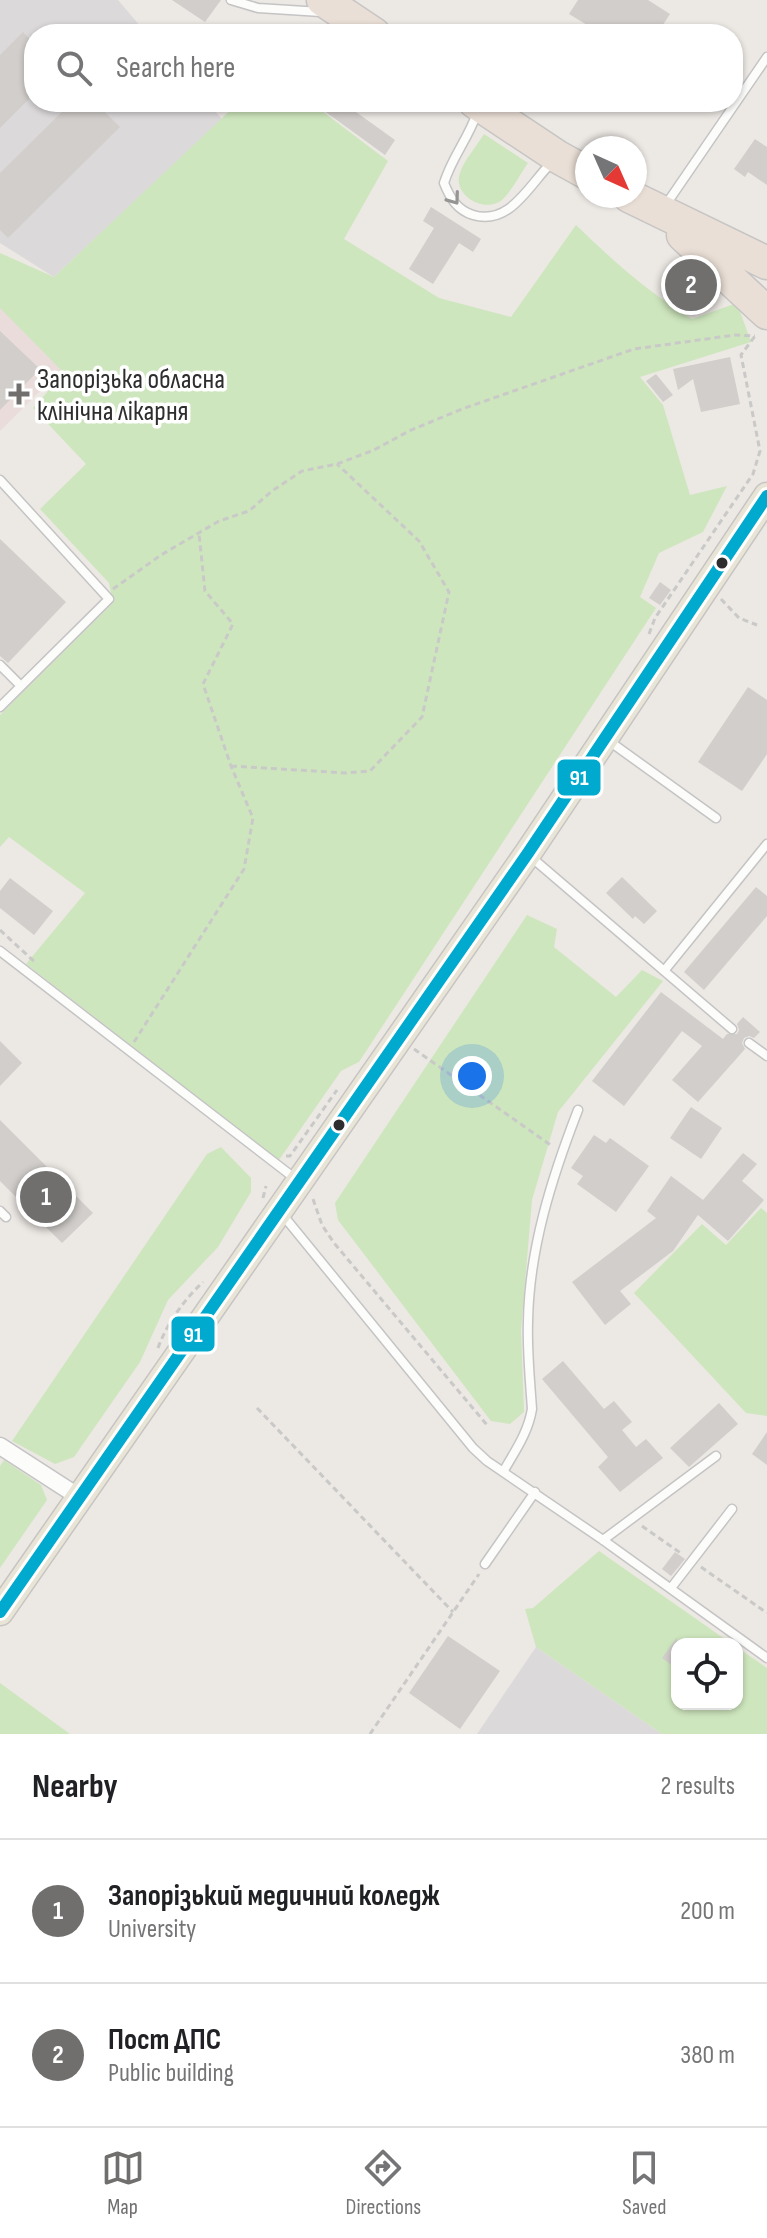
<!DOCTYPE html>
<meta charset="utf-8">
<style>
body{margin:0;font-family:"Sofia Sans Condensed",sans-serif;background:#f2f2f2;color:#202124}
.controls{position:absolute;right:24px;bottom:24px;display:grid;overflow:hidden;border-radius:16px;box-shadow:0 2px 6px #0004}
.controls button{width:72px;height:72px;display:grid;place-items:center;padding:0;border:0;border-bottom:2px solid #e0e0e0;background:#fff;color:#202124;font:40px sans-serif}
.compass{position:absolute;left:575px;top:136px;width:72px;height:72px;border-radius:50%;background:#fff;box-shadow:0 2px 6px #0004;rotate:135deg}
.you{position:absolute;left:472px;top:1076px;width:28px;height:28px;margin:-20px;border:6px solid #fff;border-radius:50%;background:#1a73e8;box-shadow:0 0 0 12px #1a73e833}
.badge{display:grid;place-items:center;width:52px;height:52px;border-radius:50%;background:#706f6e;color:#fff;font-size:26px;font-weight:700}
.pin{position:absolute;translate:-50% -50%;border:4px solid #fff;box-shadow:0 2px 8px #0006}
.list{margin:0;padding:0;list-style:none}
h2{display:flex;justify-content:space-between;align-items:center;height:104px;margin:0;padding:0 32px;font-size:34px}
h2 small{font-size:26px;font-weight:400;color:#757577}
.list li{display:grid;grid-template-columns:52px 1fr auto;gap:24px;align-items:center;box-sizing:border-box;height:144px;padding:0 32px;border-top:2px solid #e0e0e0}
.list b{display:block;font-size:30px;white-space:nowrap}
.list p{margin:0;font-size:26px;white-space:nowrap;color:#757577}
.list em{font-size:26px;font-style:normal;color:#757577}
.icon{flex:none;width:44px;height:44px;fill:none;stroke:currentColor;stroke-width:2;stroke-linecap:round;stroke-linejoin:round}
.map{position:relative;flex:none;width:767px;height:1734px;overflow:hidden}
.search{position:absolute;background:#fff;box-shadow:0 2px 6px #0004;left:24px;right:24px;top:24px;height:88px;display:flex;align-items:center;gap:20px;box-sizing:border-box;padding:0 28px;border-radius:32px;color:#757577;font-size:30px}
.sheet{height:392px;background:#fff}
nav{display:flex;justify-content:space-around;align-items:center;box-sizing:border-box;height:112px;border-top:2px solid #e0e0e0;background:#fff;font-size:22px;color:#757577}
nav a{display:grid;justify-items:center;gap:4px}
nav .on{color:#706f6e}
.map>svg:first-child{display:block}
.industrial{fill:#dcd9db}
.medical{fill:#e9dcdb}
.green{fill:#cee6be}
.building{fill:#d1cecb}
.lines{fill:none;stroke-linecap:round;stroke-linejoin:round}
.lane-casing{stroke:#c5c4c5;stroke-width:11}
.street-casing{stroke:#c5c4c5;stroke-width:19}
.primary-casing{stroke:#c6c5c4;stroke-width:29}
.highway-casing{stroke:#c6c5c4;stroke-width:35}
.path{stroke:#c9c9c8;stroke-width:3;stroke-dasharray:6 4;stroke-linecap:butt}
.lane{stroke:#fcfcfb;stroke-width:8}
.street{stroke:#fcfcfb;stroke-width:16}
.primary{stroke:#e8e4d6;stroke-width:26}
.highway{stroke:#eadfd6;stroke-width:32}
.bus-1-casing{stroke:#fff;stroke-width:18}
.bus-1{stroke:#00a9ce;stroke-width:12}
.oneway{stroke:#959594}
.poi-dot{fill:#706f6e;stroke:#fff;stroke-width:3}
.bus-dot{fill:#2e2e2e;stroke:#fff;stroke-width:3}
.labels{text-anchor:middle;stroke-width:7;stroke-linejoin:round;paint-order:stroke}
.poi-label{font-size:28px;fill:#2e2e2e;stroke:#fff;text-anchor:start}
.line-badge{stroke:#fff;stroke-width:3}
.badge-label{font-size:22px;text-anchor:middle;font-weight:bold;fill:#fff}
</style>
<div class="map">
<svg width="767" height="1734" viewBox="0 0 767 1734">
<rect width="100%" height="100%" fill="#ece8e4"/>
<path class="industrial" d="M 0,0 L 118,0 L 147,34 L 34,34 L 34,102 L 207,102 L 222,119 L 54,277 L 0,243 Z
M 536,1647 L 662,1734 L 477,1734 Z"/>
<path class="medical" d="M 0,281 L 75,356 L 0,431 Z"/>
<path class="green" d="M 239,102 L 310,102 L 388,161 L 344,239 L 439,298 L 511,317 L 576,225 C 612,260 649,293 692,319 L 737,303 L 751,342 L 640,377 L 663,405 L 690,495 L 727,486 L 703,532 L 659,553 L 640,597 L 656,608 L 359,1062 L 341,1071 L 279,1160 L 26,964 L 85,893 L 9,837 L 0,847 L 0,715 L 113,603 L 109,583 L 40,509 L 86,464 L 33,408 L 64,373 L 0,308 L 0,253 L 54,277 Z
M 484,134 L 528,163 C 520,174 512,191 502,200 C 484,214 452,195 460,173 C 464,160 477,146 484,134 Z
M 527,915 L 557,929 L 554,947 L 616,997 L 642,970 L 663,981 L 558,1112 L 532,1200 L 521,1330 L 524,1412 L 510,1424 L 491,1421 L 338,1220 L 335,1203 Z
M 221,1147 L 251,1178 L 251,1192 L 218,1247 L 168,1300 L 140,1362 L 74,1457 L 55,1464 L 12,1441 L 207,1154 Z
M 761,1208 L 767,1213 L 767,1416 L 746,1413 L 634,1293 L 702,1224 L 726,1245 Z
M 4,1460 L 41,1485 L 47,1500 L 0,1568 L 0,1466 Z
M 599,1551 L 732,1644 L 677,1644 L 677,1704 L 737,1704 L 737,1647 L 767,1668 L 767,1734 L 662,1734 L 536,1647 L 525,1609 L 533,1608 Z
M 0,1683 L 70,1734 L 0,1734 Z"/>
<path class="building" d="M 172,0 L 221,0 L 205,22 Z
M 578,0 L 648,0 L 670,14 L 657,34 L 602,34 L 569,14 Z
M 23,32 L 34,43 L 34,94 L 0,128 L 0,55 Z
M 72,102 L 95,102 L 120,127 L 8,238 L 0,230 L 0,173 Z
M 312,102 L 342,102 L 395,140 L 385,155 Z
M 755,139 L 767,147 L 767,185 L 748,172 L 745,177 L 734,169 Z
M 431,207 L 481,239 L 473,252 L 459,243 L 433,284 L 409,269 L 434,228 L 423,221 Z
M681 285a10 10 0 1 1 20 0a10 10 0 1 1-20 0Z
M 0,331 L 40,369 L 0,410 Z
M 730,357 L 740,404 L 701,412 L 693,379 L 678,390 L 673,369 Z
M 656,374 L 673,395 L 663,402 L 646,381 Z
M 0,539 L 66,602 L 8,663 L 0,656 Z
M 660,582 L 671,590 L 660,605 L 649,598 Z
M 748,687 L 767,700 L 767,754 L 742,791 L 698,762 Z
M 622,877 L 657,911 L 644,924 L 635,916 L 633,919 L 606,893 Z
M 10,878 L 53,911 L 34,935 L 0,908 L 0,891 Z
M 756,887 L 767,896 L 767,916 L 704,990 L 684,972 Z
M 661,992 L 723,1039 L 727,1034 L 737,1034 L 739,1030 L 737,1024 L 743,1017 L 760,1032 L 754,1038 L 749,1036 L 744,1038 L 742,1043 L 745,1049 L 698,1102 L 672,1080 L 702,1046 L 682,1031 L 624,1106 L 592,1081 Z
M 0,1041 L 22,1063 L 0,1086 Z
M 691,1107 L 722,1128 L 701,1159 L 670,1138 Z
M 0,1120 L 93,1213 L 62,1243 L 0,1181 Z
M 594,1135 L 606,1143 L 610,1138 L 649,1166 L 616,1212 L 577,1184 L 583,1176 L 571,1168 Z
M 743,1153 L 757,1164 L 742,1181 L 764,1200 L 728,1241 L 698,1215 L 673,1251 L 620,1291 L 631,1304 L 605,1325 L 572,1282 L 656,1218 L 647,1211 L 671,1176 L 703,1200 Z
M 563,1361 L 604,1409 L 614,1401 L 632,1422 L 622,1430 L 636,1447 L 646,1439 L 663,1458 L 620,1492 L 598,1467 L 608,1457 L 542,1379 Z
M 719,1403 L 738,1424 L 689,1467 L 670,1448 Z
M 767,1432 L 767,1465 L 752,1454 Z
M 675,1552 L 685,1559 L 671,1576 L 662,1569 Z
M 448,1636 L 500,1671 L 460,1729 L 409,1693 Z
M 677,1637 L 677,1669 L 662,1658 Z"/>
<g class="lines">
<defs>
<path id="lane" d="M 231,0 L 258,8 L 321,12
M 477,113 C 468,139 452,157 444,183 C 450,198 457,210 473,215 C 510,226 529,185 552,162
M 665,206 L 767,57
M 0,480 L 109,599 L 0,707
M 0,665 L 21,686
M 609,741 L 716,818
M 531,857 L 732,1029
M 0,951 L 297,1180
M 664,971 L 767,844
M 749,1043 L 767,1056
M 0,1211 L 6,1217
M 282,1214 L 473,1448 L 487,1461 L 603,1540 L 767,1658
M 503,1472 C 515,1451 528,1433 532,1409 C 530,1380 527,1351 528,1322 C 529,1249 552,1177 578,1110
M 603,1540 L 716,1456
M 485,1564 L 535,1492
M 671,1588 L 732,1509"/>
<path id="street" d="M 0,1446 L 79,1497"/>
<path id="primary" d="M 0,1612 L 528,853 L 767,496"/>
<path id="highway" d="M 323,0 L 374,34
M 475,102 L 558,157 L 587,173
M 629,196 L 767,263
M 683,235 L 767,313"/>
</defs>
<use href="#lane" class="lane-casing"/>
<use href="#street" class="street-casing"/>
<use href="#primary" class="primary-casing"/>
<use href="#highway" class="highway-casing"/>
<path class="path" d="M 113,589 L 161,555 L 219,521 L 249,511 L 272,491 L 302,471 L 337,464 L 374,450 L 409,431 L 462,409 L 634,349 L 735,335 L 755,336
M 721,599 L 739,618 L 757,625
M 649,634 L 655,618 L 753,474 L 760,451 L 741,355 L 755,336
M 231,766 L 346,773 L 370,771 L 422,717 L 449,592 L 419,541 L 337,464
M 0,930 L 37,964
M 134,1042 L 244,869 L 253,818 L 231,766 L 203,684 L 233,624 L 205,591 L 199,534
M 414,1049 L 552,1146
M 286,1156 L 290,1156 L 337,1090
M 263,1198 L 266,1186
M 313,1199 L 322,1225 L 334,1243 L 487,1425
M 158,1348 C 167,1323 184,1300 203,1282
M 257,1408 L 453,1612
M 642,1526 L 682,1554
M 701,1567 L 767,1613
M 370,1734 L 479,1574"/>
<use href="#lane" class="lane"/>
<use href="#street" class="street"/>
<use href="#primary" class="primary"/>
<use href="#highway" class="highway"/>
<defs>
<path id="bus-1" d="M 0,1612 L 528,853 L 767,496"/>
</defs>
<use href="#bus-1" class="bus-1-casing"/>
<use href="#bus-1" class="bus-1"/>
</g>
<defs><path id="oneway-chevron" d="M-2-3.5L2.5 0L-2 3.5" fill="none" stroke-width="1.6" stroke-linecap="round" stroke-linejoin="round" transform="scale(2)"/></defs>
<use class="oneway" href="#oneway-chevron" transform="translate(454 199) rotate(54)"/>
<path class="poi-dot" d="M15 382h8v8h8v8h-8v8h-8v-8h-8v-8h8z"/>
<g class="bus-dot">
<circle cx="722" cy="563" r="7"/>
<circle cx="339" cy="1125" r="7"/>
</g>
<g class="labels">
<g class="poi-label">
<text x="37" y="388">Запорізька обласна<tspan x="37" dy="32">клінічна лікарня</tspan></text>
</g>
</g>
<g class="line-badge">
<rect x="556" y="758" width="46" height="39" rx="8" fill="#00a9ce"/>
<rect x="170" y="1315" width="46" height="38" rx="8" fill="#00a9ce"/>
</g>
<g class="badge-label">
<text x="579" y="785">91</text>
<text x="193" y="1342">91</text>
</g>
</svg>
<div class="controls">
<button><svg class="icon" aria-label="locate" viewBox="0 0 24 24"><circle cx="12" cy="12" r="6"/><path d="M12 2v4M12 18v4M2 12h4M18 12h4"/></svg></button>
</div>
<svg class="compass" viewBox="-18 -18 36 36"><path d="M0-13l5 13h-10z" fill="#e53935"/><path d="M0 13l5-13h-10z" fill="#757577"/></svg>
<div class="you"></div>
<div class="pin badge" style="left:46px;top:1197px">1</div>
<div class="pin badge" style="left:691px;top:285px">2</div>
<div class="search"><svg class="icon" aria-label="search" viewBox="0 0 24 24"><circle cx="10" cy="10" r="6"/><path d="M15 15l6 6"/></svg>Search here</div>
</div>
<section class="sheet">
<h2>Nearby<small>2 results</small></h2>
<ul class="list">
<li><span class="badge">1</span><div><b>Запорізький медичний коледж</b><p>University</p></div><em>200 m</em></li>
<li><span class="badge">2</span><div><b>Пост ДПС</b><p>Public building</p></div><em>380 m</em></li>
</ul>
</section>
<nav>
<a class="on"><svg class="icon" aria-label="map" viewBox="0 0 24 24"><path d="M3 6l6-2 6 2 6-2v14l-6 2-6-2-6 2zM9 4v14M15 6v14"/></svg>Map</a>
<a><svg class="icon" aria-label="directions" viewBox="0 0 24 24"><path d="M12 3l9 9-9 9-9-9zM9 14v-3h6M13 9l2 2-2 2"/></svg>Directions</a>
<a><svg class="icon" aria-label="saved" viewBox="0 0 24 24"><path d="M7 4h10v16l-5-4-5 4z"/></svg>Saved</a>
</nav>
